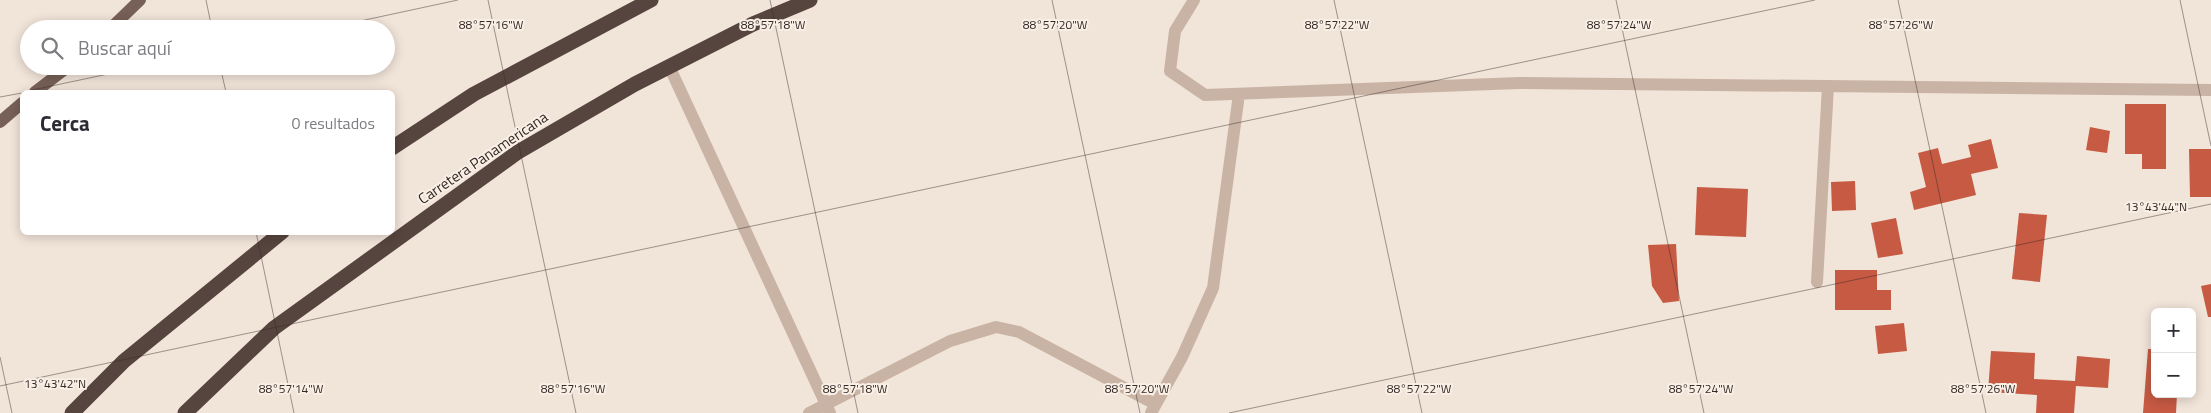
<!DOCTYPE html>
<html lang="es">
<meta charset="utf-8">
<style>
body{margin:0;font-family:"Titillium Web",sans-serif;background:#f2f2f3;color:#2b2b33}
.controls{position:absolute;right:15px;bottom:15px;display:grid;overflow:hidden;border-radius:8px;box-shadow:0 2px 12px #0003}
.controls button{width:45px;height:45px;display:grid;place-items:center;padding:0;border:0;border-bottom:1px solid #e1e1e2;background:#fff;color:#2b2b33;font:25px sans-serif}
.list{margin:0;padding:0;list-style:none}
h2{display:flex;justify-content:space-between;align-items:center;height:65px;margin:0;padding:0 20px;font-size:21px}
h2 small{font-size:16px;font-weight:400;color:#7c7c81}
.icon{flex:none;width:28px;height:28px;fill:none;stroke:currentColor;stroke-width:2;stroke-linecap:round;stroke-linejoin:round}
.map{position:relative;flex:none;width:2211px;height:413px;overflow:hidden}
.search{position:absolute;background:#fff;box-shadow:0 2px 12px #0003;left:20px;top:20px;width:375px;height:55px;display:flex;align-items:center;gap:12px;box-sizing:border-box;padding:0 18px;border-radius:28px;color:#7c7c81;font-size:19px}
.panel{position:absolute;background:#fff;box-shadow:0 2px 12px #0003;left:20px;top:90px;width:375px;height:145px;border-radius:8px}
.map>svg:first-child{display:block}
.building{fill:#c65a43}
.lines{fill:none;stroke-linecap:round;stroke-linejoin:round}
.minor{stroke:#c9b3a5;stroke-width:12}
.major{stroke:#776057;stroke-width:12}
.highway{stroke:#56443e;stroke-width:15}
.ticks{fill:none;stroke:#352a27;stroke-width:1;stroke-opacity:0.45}
.labels{text-anchor:middle;stroke-width:4;stroke-linejoin:round;paint-order:stroke}
.street-label{font-size:15px;fill:#352a27;stroke:#f9efe5}
.ticks-label{font-size:12px;text-anchor:middle;fill:#352a27;stroke:#f9efe5;stroke-width:4;stroke-linejoin:round;paint-order:stroke}
</style>
<div class="map">
<svg width="2211" height="413" viewBox="0 0 2211 413">
<rect width="100%" height="100%" fill="#f1e4d9"/>
<path class="building" d="M 2125,104 L 2166,104 L 2166,169 L 2142,169 L 2142,154 L 2125,154 Z
M 2090,127 L 2110,131 L 2107,153 L 2086,150 Z
M 1991,139 L 1998,168 L 1971,174 L 1976,195 L 1914,210 L 1910,192 L 1926,187 L 1918,153 L 1938,148 L 1942,164 L 1971,157 L 1968,145 Z
M 2189,149 L 2211,149 L 2211,197 L 2190,197 Z
M 1855,181 L 1856,210 L 1832,211 L 1831,182 Z
M 1697,187 L 1748,189 L 1746,237 L 1695,235 Z
M 2019,213 L 2047,215 L 2040,282 L 2012,279 Z
M 1896,218 L 1903,254 L 1878,258 L 1871,223 Z
M 1676,244 L 1679,301 L 1663,303 L 1652,286 L 1648,245 Z
M 1835,270 L 1877,270 L 1877,290 L 1891,290 L 1891,310 L 1835,310 Z
M 2211,284 L 2211,317 L 2208,317 L 2201,286 Z
M 1904,323 L 1907,351 L 1878,354 L 1875,326 Z
M 2148,349 L 2155,349 L 2155,394 L 2177,394 L 2176,413 L 2143,413 Z
M 1991,351 L 2035,353 L 2034,379 L 2075,381 L 2077,356 L 2110,359 L 2108,388 L 2076,386 L 2074,413 L 2036,413 L 2037,395 L 1988,392 Z"/>
<g class="lines">
<path class="minor" d="M 1194,0 L 1175,31 L 1170,71 L 1205,95 L 1519,83 L 2211,90
M 669,66 L 830,413
M 1817,282 L 1828,86
M 809,413 L 950,341 L 996,327 L 1019,332 L 1155,404
M 1151,413 L 1182,357 L 1213,288 L 1239,94"/>
<path class="major" d="M 110,29 L 140,0
M 35,92 L 69,66
M 0,122 L 22,103"/>
<path class="highway" d="M 392,148 L 474,94 L 651,0
M 72,413 L 124,361 L 282,232
M 185,413 L 274,328 L 518,152 L 635,84 L 753,24 L 810,0"/>
</g>
<path class="ticks" d="M 206,0 L 212,29M 488,0 L 576,413M 770,0 L 858,413M 1052,0 L 1140,413M 1334,0 L 1422,413M 1616,0 L 1704,413M 1898,0 L 1986,413M 2180,0 L 2211,146M 323,29 L 458,0M 220,66 L 226,92M 23,92 L 146,66M 0,97 L 22,93M 256,232 L 294,413M 0,357 L 12,413M 0,386 L 1815,0M 1229,413 L 2211,204"/>
<g class="labels">
<g class="street-label">
<text transform="translate(483 158) rotate(-34)" y="5">Carretera Panamericana</text>
</g>
</g>
<g class="ticks-label">
<text x="491" y="29">88°57'16"W</text>
<text x="773" y="29">88°57'18"W</text>
<text x="1055" y="29">88°57'20"W</text>
<text x="1337" y="29">88°57'22"W</text>
<text x="1619" y="29">88°57'24"W</text>
<text x="1901" y="29">88°57'26"W</text>
<text x="2156" y="211">13°43'44"N</text>
<text x="55" y="388">13°43'42"N</text>
<text x="1701" y="393">88°57'24"W</text>
<text x="291" y="393">88°57'14"W</text>
<text x="573" y="393">88°57'16"W</text>
<text x="855" y="393">88°57'18"W</text>
<text x="1137" y="393">88°57'20"W</text>
<text x="1419" y="393">88°57'22"W</text>
<text x="1983" y="393">88°57'26"W</text>
</g>
</svg>
<div class="controls">
<button>+</button>
<button>−</button>
</div>
<div class="search"><svg class="icon" aria-label="search" viewBox="0 0 24 24"><circle cx="10" cy="10" r="6"/><path d="M15 15l6 6"/></svg>Buscar aquí</div>
<section class="panel">
<h2>Cerca<small>0 resultados</small></h2>
<ul class="list">
</ul>
</section>
</div>
